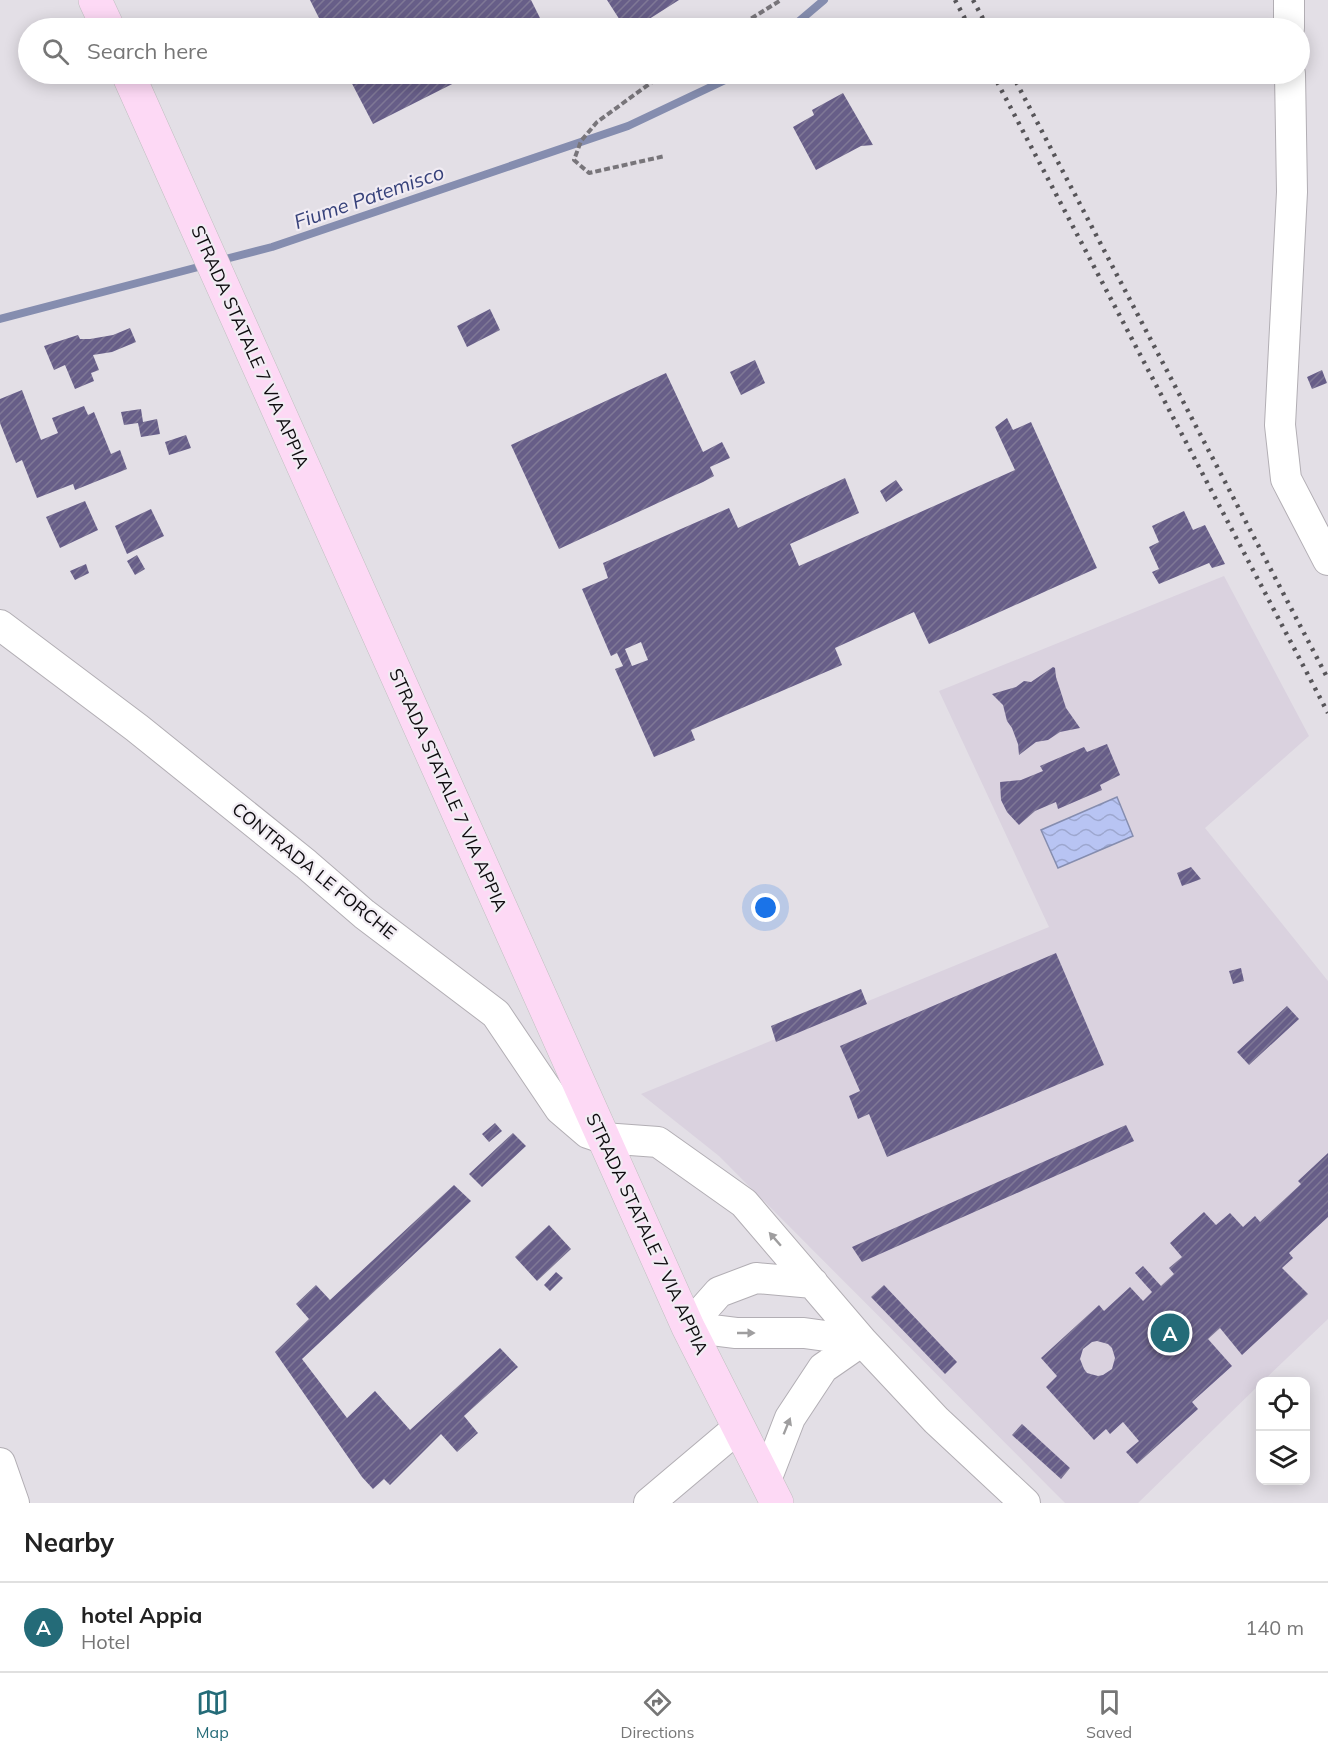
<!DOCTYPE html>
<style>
body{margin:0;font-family:Mulish,sans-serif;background:#f2f2f2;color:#222}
.controls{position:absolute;right:18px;bottom:18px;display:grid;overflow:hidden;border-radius:12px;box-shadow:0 3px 15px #0003}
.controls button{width:54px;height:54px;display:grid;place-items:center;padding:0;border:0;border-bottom:2px solid #e0e0e0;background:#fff;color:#222;font:30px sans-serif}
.you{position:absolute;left:766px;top:908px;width:21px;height:21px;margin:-15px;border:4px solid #fff;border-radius:50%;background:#1a73e8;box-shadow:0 0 0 9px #1a73e833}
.badge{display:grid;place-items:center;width:39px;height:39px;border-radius:50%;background:#246b78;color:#fff;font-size:20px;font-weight:700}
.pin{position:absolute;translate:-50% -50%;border:3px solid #fff;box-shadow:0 2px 6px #0006}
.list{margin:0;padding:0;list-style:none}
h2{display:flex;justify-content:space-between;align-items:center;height:78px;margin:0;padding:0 24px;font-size:26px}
h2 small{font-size:20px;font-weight:400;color:#767676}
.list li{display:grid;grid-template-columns:39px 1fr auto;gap:18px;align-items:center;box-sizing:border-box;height:90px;padding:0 24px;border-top:2px solid #e0e0e0}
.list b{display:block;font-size:22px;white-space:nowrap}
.list p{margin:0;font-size:20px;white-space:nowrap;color:#767676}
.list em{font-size:20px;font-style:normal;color:#767676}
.icon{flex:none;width:33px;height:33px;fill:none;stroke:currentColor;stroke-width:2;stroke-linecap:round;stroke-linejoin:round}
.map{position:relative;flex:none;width:1328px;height:1503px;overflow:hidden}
.search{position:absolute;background:#fff;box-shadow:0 3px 15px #0003;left:18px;right:18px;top:18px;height:66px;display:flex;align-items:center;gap:15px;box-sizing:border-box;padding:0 21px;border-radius:33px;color:#767676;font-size:22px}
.sheet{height:168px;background:#fff}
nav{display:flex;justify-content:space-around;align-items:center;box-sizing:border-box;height:84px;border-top:2px solid #e0e0e0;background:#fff;font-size:16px;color:#767676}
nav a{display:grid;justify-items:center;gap:3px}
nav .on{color:#246b78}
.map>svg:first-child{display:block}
.built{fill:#dad2df}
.water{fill:url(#water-waves);stroke:#858daf;stroke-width:1.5}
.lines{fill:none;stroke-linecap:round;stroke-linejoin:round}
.stream{stroke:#858daf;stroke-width:8}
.building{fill:url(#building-hatch);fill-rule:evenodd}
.minor-casing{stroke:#b2aeb4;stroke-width:32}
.primary-casing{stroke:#c0c0c1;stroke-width:34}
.path{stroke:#78757a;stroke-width:4;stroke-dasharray:6 3;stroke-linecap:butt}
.minor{stroke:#fff;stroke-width:30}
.primary{stroke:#fdd9f5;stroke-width:33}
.rail{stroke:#575559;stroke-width:4.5;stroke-dasharray:3 6;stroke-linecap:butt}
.oneway{fill:#9f9e9f}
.labels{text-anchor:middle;stroke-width:4.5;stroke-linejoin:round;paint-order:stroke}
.street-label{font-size:18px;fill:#0e0c0f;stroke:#f1ecf3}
.water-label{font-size:20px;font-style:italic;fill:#36417a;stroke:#f1ecf3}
</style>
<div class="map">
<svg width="1328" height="1503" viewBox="0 0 1328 1503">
<defs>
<pattern id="water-waves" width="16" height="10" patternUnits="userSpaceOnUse" patternTransform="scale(1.5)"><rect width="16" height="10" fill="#b8c4f3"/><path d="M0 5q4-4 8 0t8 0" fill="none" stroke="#9da7cf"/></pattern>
<pattern id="building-hatch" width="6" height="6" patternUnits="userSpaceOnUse" patternTransform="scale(1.5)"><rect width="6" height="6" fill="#675e88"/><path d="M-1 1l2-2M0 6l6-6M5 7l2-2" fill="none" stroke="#7f7896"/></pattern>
</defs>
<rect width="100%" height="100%" fill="#e3dfe6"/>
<path class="built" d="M 1224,576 L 1309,736 L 1205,828 L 1328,981 L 1328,1319 L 1263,1381 L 1260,1382 L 1260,1384 L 1138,1503 L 1065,1503 L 719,1156 L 641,1094 L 1049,927 L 939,691 Z"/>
<path class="water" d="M 1117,797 L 1133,836 L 1058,868 L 1041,830 Z"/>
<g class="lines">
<path class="stream" d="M 791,28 L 824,0
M 218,261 L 272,247 L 628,126 L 738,74
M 0,319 L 206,265"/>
</g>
<path class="building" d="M 310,0 L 531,0 L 545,28 L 324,28 Z
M 607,0 L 679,0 L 635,28 L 625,28 Z
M 347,74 L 472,74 L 373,124 Z
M 843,93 L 873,145 L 861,146 L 816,170 L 793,127 L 814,115 L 812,110 Z
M 490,309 L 500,330 L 467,347 L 457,326 Z
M 130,328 L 136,342 L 112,352 L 93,355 L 99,370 L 91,373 L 94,381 L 75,389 L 65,365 L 54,370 L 44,346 L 78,335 L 80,339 L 90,339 L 113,335 Z
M 755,360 L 765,383 L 741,395 L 730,372 Z
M 1322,370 L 1327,383 L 1312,389 L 1307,377 Z
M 666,373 L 703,452 L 722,442 L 730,458 L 710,467 L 714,476 L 703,482 L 559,549 L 511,445 Z
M 22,390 L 41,440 L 58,433 L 52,418 L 84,406 L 88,415 L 94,412 L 111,454 L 120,450 L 127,469 L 75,490 L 73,484 L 37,498 L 22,460 L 16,463 L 0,423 L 0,399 Z
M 141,409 L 143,422 L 157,419 L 160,434 L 141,437 L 138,423 L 124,425 L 121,412 Z
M 1007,418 L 1013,430 L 1031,422 L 1097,568 L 929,644 L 914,612 L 835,648 L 842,665 L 691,730 L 695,740 L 654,757 L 615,669 L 623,666 L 617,653 L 611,656 L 582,589 L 608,578 L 603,563 L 729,508 L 738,528 L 845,478 L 859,513 L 790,544 L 799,566 L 1015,470 L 995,427 ZM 641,642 L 648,660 L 632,666 L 625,649 Z
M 186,435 L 191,448 L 169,455 L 165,442 Z
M 896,480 L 903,490 L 886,502 L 880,491 Z
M 85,501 L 98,530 L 60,548 L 46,517 Z
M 151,509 L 164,536 L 127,554 L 115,526 Z
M 1184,511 L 1193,530 L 1205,525 L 1225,564 L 1212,568 L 1209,563 L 1159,584 L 1152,572 L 1159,569 L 1149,547 L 1159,542 L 1152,526 Z
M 137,555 L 145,569 L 135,575 L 127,561 Z
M 86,564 L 89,573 L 75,580 L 70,571 Z
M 1053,667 L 1055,668 L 1056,677 L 1066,708 L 1080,728 L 1060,732 L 1048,740 L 1036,742 L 1019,755 L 1018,744 L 1012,728 L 1007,721 L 1003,705 L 992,694 L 1016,687 L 1024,681 L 1031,682 Z
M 1107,744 L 1120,775 L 1100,785 L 1102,790 L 1058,809 L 1056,802 L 1035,811 L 1019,825 L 1007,812 L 1001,800 L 1000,782 L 1021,780 L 1043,771 L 1040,766 L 1084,747 L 1087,752 Z
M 1191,867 L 1201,879 L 1182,886 L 1177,873 Z
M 1056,953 L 1104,1065 L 887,1157 L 869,1114 L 858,1119 L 849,1096 L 860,1091 L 840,1046 Z
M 1241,968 L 1244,981 L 1233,984 L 1229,971 Z
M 861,989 L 867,1004 L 776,1042 L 771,1026 Z
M 1287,1006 L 1299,1019 L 1249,1065 L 1237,1052 Z
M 495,1123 L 502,1131 L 489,1142 L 482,1134 Z
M 1126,1125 L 1134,1141 L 862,1262 L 852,1247 Z
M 513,1133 L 526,1146 L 482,1187 L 469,1174 Z
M 1328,1153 L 1328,1217 L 1289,1253 L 1293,1258 L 1282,1268 L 1308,1294 L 1242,1355 L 1220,1328 L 1208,1339 L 1232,1366 L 1192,1402 L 1198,1409 L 1137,1464 L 1126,1452 L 1139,1441 L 1123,1422 L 1110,1434 L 1106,1429 L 1094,1440 L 1046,1387 L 1057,1376 L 1041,1358 L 1099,1305 L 1104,1311 L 1130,1287 L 1143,1301 L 1152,1292 L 1135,1273 L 1143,1266 L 1161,1286 L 1174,1274 L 1169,1268 L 1182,1257 L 1170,1243 L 1204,1212 L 1216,1225 L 1230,1213 L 1243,1227 L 1255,1216 L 1260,1222 L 1301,1184 L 1298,1181 ZM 1097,1341 L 1108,1344 L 1112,1348 L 1115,1358 L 1112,1369 L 1103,1375 L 1098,1376 L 1087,1373 L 1084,1369 L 1080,1359 L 1083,1349 L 1092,1342 Z
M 454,1185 L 471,1201 L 302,1359 L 347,1418 L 375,1391 L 410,1430 L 500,1348 L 518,1367 L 464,1416 L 478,1433 L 457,1452 L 441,1434 L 390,1485 L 384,1479 L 373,1489 L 362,1477 L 275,1352 L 309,1319 L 296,1304 L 316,1285 L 330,1300 Z
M 549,1225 L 571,1249 L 537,1281 L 515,1257 Z
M 556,1272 L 563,1278 L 550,1291 L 544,1285 Z
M 884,1285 L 957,1362 L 945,1374 L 871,1297 Z
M 1022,1424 L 1070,1468 L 1061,1479 L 1012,1435 Z"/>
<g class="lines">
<defs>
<path id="minor" d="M 1289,0 L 1289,28
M 1290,74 L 1292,192 L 1280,425 L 1286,479 L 1328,560
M 0,625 L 137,728 L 306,864 L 364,914 L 496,1014 L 560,1109 L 588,1133 L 603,1138 L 658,1142 L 744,1203 L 862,1341 L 936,1420 L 1025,1503
M 688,1327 L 736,1333 L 804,1333 L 862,1341
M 688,1327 L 719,1292 L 756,1278 L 813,1283
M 0,1463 L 14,1503
M 766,1480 L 790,1418 L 823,1368 L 862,1341
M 649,1503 L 739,1427"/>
<path id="primary" d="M 95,0 L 108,28
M 128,74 L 688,1327 L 777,1503"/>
</defs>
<use href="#minor" class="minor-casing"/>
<use href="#primary" class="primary-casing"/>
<path class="path" d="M 736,28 L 781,0
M 663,74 L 597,122 L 581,141 L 574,160 L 589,173 L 665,156"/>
<use href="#minor" class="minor"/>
<use href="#primary" class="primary"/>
<path class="rail" d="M 955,0 L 970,28
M 973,0 L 988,28
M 993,74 L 1328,713
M 1012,74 L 1328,679"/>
</g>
<defs><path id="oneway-solid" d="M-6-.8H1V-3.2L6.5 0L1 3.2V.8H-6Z" transform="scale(1.5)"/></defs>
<g class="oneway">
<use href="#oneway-solid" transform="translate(775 1239) rotate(-131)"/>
<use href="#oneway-solid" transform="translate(746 1333)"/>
<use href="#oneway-solid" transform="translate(787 1426) rotate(-68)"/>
</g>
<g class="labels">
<g class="street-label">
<text transform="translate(250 347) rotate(66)" y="6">STRADA STATALE 7 VIA APPIA</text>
<text transform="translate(448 790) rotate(66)" y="6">STRADA STATALE 7 VIA APPIA</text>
<text transform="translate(314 871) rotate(39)" y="6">CONTRADA LE FORCHE</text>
<text transform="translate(647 1234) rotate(65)" y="6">STRADA STATALE 7 VIA APPIA</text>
</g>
<g class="water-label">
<text transform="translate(369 197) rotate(-19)" y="7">Fiume Patemisco</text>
</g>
</g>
</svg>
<div class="controls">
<button><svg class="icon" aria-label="locate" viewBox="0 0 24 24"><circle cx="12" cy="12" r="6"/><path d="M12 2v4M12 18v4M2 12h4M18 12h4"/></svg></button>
<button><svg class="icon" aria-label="layers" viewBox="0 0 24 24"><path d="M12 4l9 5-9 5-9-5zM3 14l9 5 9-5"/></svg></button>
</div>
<div class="you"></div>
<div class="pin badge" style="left:1170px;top:1333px">A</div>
<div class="search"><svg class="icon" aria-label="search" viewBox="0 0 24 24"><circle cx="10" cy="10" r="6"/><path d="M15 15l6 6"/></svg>Search here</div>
</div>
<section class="sheet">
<h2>Nearby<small></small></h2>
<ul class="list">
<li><span class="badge">A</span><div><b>hotel Appia</b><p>Hotel</p></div><em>140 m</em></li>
</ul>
</section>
<nav>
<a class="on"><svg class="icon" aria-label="map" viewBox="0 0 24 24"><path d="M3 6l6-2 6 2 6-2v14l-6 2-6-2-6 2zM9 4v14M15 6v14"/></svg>Map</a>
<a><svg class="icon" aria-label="directions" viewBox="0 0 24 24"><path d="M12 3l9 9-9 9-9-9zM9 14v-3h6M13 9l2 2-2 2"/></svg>Directions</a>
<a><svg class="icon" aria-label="saved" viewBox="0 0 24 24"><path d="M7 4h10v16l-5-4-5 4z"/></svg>Saved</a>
</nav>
